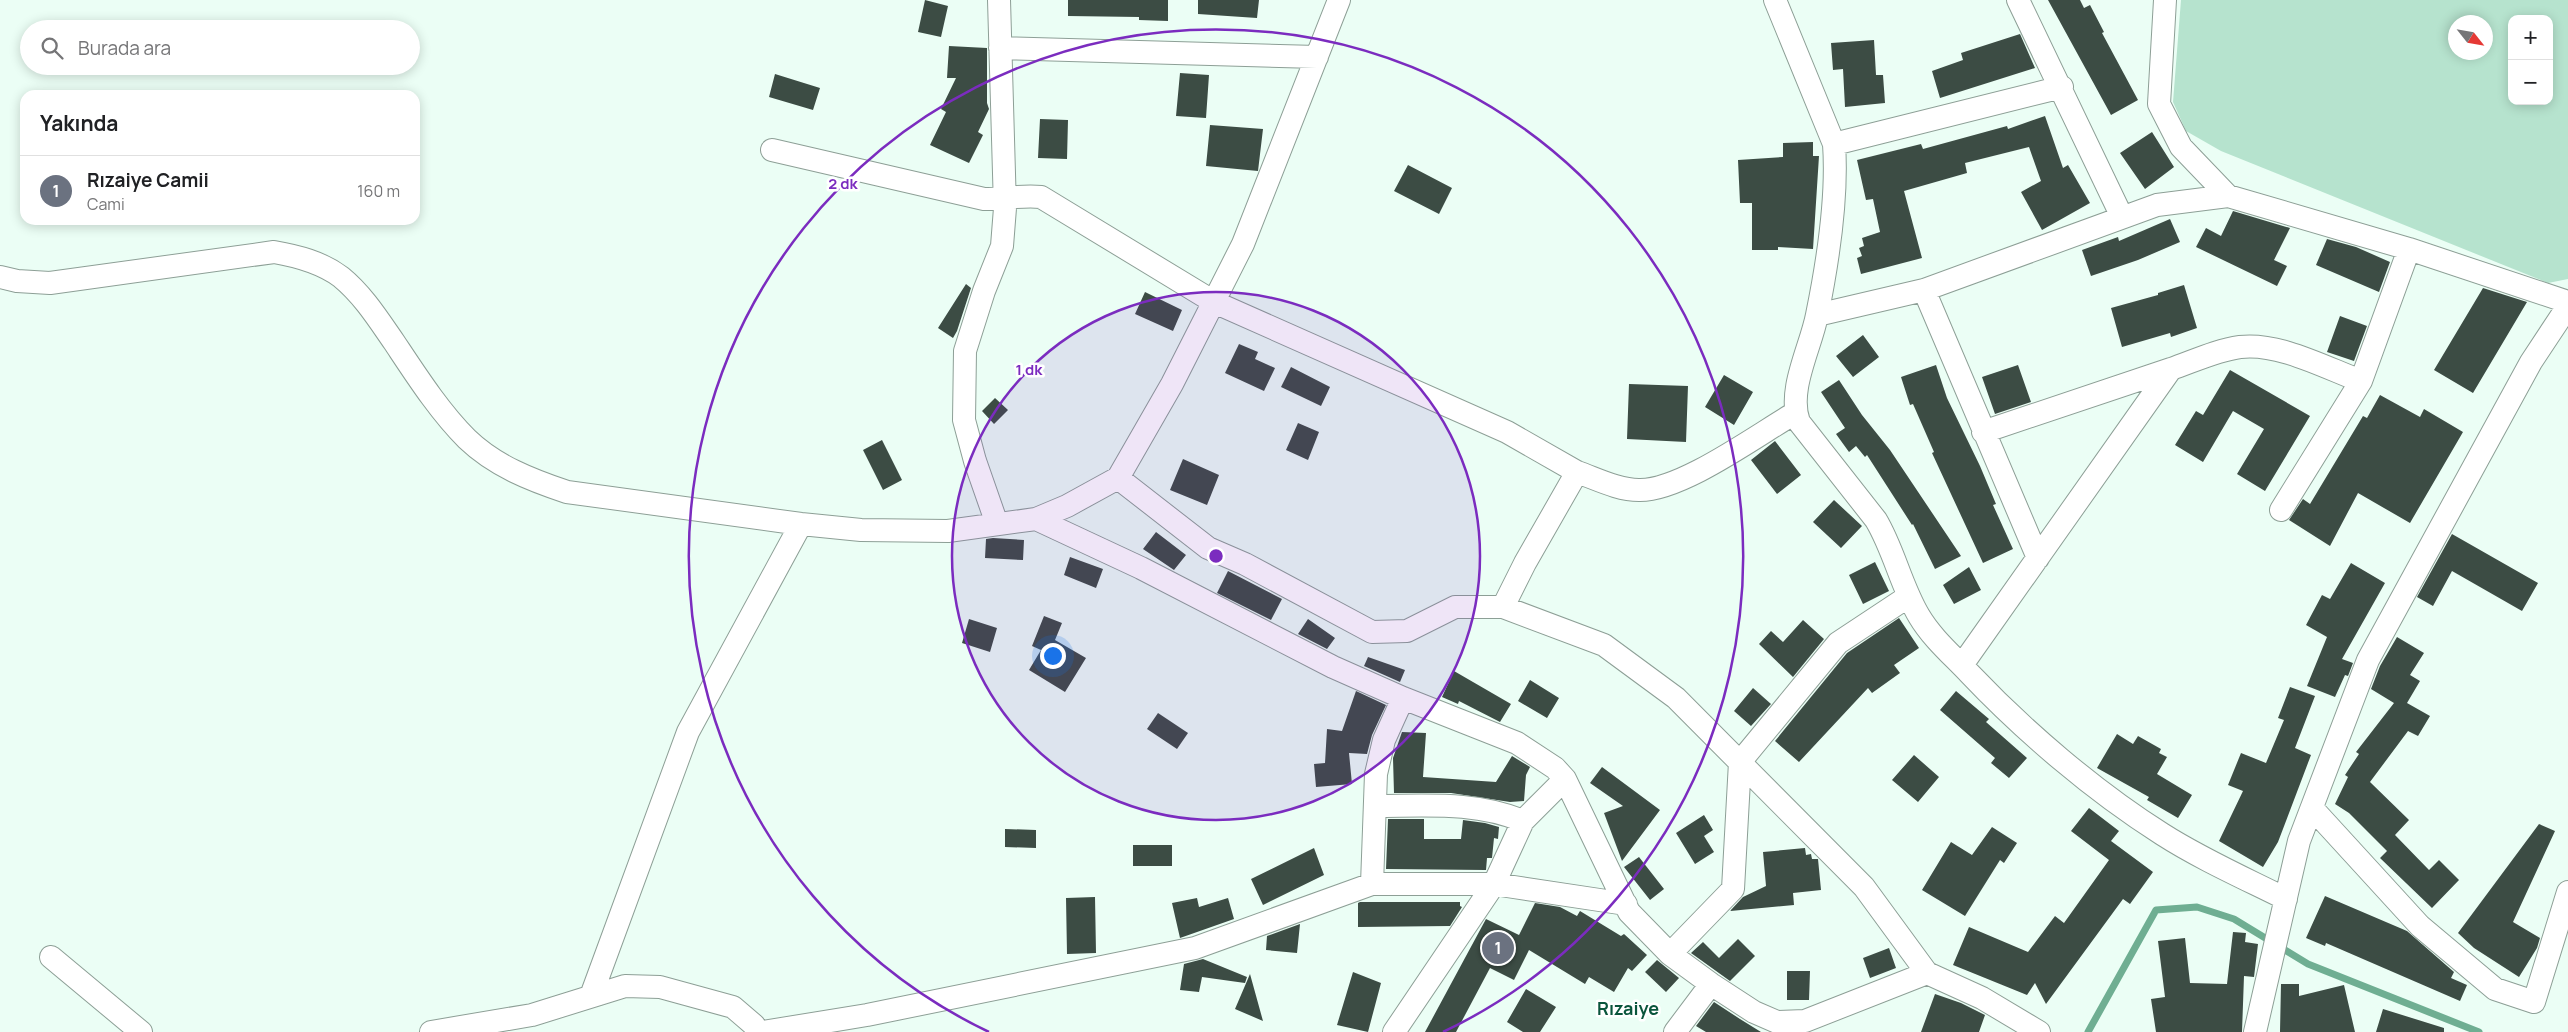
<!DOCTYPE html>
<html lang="tr">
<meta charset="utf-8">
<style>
body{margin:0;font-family:Manrope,sans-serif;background:#f6f6f6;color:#202124}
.controls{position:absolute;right:15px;top:15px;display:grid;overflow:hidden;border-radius:10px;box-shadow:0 2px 12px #0003}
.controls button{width:45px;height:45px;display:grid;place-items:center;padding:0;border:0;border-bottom:1px solid #e0e0e0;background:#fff;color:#202124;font:25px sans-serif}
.compass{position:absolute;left:2448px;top:15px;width:45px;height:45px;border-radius:50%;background:#fff;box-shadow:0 2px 12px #0003;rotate:121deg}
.you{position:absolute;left:1052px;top:655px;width:18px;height:18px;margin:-12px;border:4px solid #fff;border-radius:50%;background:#1a73e8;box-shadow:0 0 0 8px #1a73e833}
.badge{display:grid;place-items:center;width:32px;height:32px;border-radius:50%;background:#2e926e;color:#fff;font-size:16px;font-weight:700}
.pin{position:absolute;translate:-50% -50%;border:2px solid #fff;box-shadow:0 1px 5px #0006}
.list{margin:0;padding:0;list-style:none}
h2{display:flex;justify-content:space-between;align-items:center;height:65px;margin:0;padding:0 20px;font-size:21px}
h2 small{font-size:16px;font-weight:400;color:#757577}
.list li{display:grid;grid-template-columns:32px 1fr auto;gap:15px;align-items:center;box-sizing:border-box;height:70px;padding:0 20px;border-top:1px solid #e0e0e0}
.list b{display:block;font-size:19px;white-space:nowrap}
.list p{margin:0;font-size:16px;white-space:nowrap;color:#757577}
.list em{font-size:16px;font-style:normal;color:#757577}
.icon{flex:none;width:28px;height:28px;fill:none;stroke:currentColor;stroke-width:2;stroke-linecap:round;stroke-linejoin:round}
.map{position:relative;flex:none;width:2568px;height:1032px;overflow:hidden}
.search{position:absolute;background:#fff;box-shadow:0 2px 12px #0003;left:20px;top:20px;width:400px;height:55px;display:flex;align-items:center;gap:12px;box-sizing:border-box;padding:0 18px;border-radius:28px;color:#757577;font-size:19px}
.panel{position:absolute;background:#fff;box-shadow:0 2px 12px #0003;left:20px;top:90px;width:400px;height:135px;border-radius:15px}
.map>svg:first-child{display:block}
.green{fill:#b6e3ce;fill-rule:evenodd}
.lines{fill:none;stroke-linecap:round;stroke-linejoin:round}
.stream{stroke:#6fae92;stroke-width:7}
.building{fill:#3c4c44}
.minor-casing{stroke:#8d9f96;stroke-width:24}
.minor{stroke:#fff;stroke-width:22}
.ring{fill:none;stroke:#7b2cbf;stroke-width:2.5}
.labels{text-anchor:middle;stroke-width:5;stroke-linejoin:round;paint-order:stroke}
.district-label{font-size:18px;font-weight:bold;fill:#0a553c;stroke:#fff}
.centre{fill:#7b2cbf;stroke:#fff;stroke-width:2.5}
.ring-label{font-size:15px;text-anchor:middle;font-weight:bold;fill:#7b2cbf;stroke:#fff;stroke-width:5;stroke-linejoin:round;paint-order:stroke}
</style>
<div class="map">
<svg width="2568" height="1032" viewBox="0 0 2568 1032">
<rect width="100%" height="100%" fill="#ebfef5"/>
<path class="green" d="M 2181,0 L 2568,0 L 2568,279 L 2548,283 L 2221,151 L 2186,131 L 2173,102 ZM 2512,19 L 2549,19 L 2549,101 L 2512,101 ZM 2456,22 L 2486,22 L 2486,52 L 2456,52 Z"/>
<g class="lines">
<path class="stream" d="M 2088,1032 L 2156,910 L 2197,907 L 2234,919 L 2308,964 L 2479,1032"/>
</g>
<path class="building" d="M 925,0 L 948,6 L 941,37 L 918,32 Z
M 1068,0 L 1168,0 L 1168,21 L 1139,20 L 1139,17 L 1068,16 Z
M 1198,0 L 1259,0 L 1257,18 L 1198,14 Z
M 2048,0 L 2080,0 L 2084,8 L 2090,5 L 2104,32 L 2102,33 L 2138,100 L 2111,115 Z
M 2020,34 L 2035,68 L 1940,98 L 1932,71 L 1963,60 L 1961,53 Z
M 1874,40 L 1876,75 L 1883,75 L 1885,103 L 1845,107 L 1843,69 L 1833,70 L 1831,43 Z
M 949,46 L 987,48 L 987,103 L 989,109 L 978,132 L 983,135 L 969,163 L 930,145 L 946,112 L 941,109 L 956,78 L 947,78 Z
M 1180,73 L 1209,75 L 1206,118 L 1176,116 Z
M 775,74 L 820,88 L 813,110 L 769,97 Z
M 2045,116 L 2063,168 L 2068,165 L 2090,203 L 2042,230 L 2021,192 L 2041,181 L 2029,147 L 1965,163 L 1967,173 L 1904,191 L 1922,258 L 1861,274 L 1857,258 L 1862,256 L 1859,248 L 1864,246 L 1862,238 L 1880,232 L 1873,199 L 1866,200 L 1857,160 L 1921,144 L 1923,149 L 2007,126 L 2008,129 Z
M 1040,119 L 1068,120 L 1067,159 L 1038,158 Z
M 1210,125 L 1263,129 L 1258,171 L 1206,166 Z
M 2152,132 L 2174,167 L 2145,189 L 2120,153 Z
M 1813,142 L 1813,156 L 1819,156 L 1813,249 L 1778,247 L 1778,250 L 1752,250 L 1752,203 L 1740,203 L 1738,160 L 1783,157 L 1783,143 Z
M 1408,165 L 1452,188 L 1439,214 L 1394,191 Z
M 2233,211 L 2290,228 L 2274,260 L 2287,266 L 2277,286 L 2196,247 L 2206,228 L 2221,236 Z
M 2170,219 L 2180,242 L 2138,260 L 2091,276 L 2082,250 L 2118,237 L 2119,241 Z
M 2327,239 L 2356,247 L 2390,262 L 2379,292 L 2316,265 Z
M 966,284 L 971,288 L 957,331 L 953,338 L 938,328 Z
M 2184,285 L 2197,328 L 2171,337 L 2170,333 L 2122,347 L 2111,308 L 2158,295 L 2158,293 Z
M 2483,288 L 2527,302 L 2473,393 L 2434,370 Z
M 1145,292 L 1182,310 L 1173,331 L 1135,314 Z
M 2340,316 L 2367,326 L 2354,361 L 2327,352 Z
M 1863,335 L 1879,357 L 1853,377 L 1836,356 Z
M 1239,344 L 1258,352 L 1255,359 L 1275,368 L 1264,391 L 1225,373 Z
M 1936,365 L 1947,398 L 1980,466 L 1996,504 L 1993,505 L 2013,549 L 1983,563 L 1932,453 L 1934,452 L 1913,404 L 1910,405 L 1901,377 Z
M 2018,365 L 2031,402 L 1995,414 L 1982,377 Z
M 1291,367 L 1330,387 L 1321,406 L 1281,387 Z
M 2230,370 L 2310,416 L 2265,491 L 2237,474 L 2264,429 L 2233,411 L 2203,462 L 2175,445 L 2196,411 L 2203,415 Z
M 1724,375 L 1753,392 L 1734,425 L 1705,407 Z
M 1839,380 L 1862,415 L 1890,450 L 1961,556 L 1935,569 L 1913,524 L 1912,525 L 1867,455 L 1865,457 L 1856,446 L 1849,452 L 1836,434 L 1845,428 L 1821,392 Z
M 1629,384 L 1688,386 L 1686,442 L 1627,439 Z
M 2380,395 L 2420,417 L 2424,409 L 2463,432 L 2410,523 L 2358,493 L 2330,546 L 2289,520 L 2303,499 L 2310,504 L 2363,416 L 2367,418 Z
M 995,398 L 1008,410 L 994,424 L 982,411 Z
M 1298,423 L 1319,432 L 1308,460 L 1286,450 Z
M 882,440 L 902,480 L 883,490 L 863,450 Z
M 1775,441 L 1801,475 L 1777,494 L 1751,460 Z
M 1183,459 L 1219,475 L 1207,505 L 1170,490 Z
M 1834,500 L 1862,526 L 1841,548 L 1813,522 Z
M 1156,532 L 1186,555 L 1174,570 L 1143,549 Z
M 2452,534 L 2538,583 L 2522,611 L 2452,571 L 2433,606 L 2417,597 Z
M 993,538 L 1024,540 L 1023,560 L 985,558 L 986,539 Z
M 1070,557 L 1103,569 L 1096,588 L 1064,575 Z
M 1875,562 L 1889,591 L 1863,604 L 1849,575 Z
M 2351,563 L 2385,583 L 2342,659 L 2353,663 L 2348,676 L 2345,675 L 2335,697 L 2307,686 L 2327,637 L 2306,625 L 2322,595 L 2330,599 Z
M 1969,567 L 1981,590 L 1954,604 L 1943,585 Z
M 1228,571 L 1282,599 L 1271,620 L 1217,593 Z
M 1044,616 L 1062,623 L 1055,640 L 1086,658 L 1065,692 L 1029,670 L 1041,650 L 1032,646 Z
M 1899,618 L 1919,648 L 1894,665 L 1900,673 L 1872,693 L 1868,688 L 1799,762 L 1775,741 L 1847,653 Z
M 969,619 L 997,628 L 990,652 L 962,643 Z
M 1308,619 L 1335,638 L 1327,649 L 1298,634 Z
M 1803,620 L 1824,639 L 1793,677 L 1759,644 L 1771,631 L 1783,642 Z
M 2397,637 L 2424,653 L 2410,675 L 2420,681 L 2407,703 L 2430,716 L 2418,736 L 2408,731 L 2370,782 L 2409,820 L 2395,835 L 2429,870 L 2439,860 L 2459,880 L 2432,908 L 2380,858 L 2387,851 L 2349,813 L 2335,804 L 2348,777 L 2345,775 L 2359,754 L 2356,752 L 2394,703 L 2371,689 L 2380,666 Z
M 1368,657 L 1405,670 L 1400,682 L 1364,666 Z
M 1454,671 L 1511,704 L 1500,722 L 1459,701 L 1458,704 L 1442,697 Z
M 1530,680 L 1559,698 L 1547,718 L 1518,701 Z
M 2290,687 L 2315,696 L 2295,748 L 2311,755 L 2278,842 L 2263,867 L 2219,841 L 2243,791 L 2228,785 L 2241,753 L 2266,763 L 2284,720 L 2278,718 Z
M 1753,688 L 1771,704 L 1751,726 L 1734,711 Z
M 1356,691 L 1386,705 L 1372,735 L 1367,754 L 1349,753 L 1352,784 L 1316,787 L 1314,764 L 1325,763 L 1327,729 L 1342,731 Z
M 1956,691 L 1989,719 L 1986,722 L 2027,758 L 2009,778 L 1991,763 L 1995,758 L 1940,710 Z
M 1158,713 L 1188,733 L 1177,749 L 1147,729 Z
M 1402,732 L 1426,733 L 1423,777 L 1496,782 L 1512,756 L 1530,767 L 1526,775 L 1524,801 L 1510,802 L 1451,793 L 1394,793 L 1393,758 Z
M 2117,734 L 2133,744 L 2138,736 L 2161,749 L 2159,753 L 2167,757 L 2157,774 L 2192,795 L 2178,818 L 2147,800 L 2149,797 L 2097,768 Z
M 1914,755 L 1939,777 L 1918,802 L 1892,780 Z
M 1602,767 L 1660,810 L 1622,861 L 1604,813 L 1623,806 L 1590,783 Z
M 2089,808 L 2119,831 L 2111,841 L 2153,872 L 2130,904 L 2123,899 L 2046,1004 L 2035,983 L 2027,995 L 1953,965 L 1969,927 L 2028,952 L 2055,916 L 2064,923 L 2109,860 L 2071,831 Z
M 1704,815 L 1713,830 L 1704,836 L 1714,852 L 1695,864 L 1676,833 Z
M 1388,819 L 1424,819 L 1424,839 L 1461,839 L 1463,820 L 1485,823 L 1499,827 L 1498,839 L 1494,838 L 1492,858 L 1487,858 L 1486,870 L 1386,869 Z
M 2539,824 L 2555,831 L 2513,922 L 2540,938 L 2537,948 L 2519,977 L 2474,948 L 2458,933 Z
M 1992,827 L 2017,843 L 2004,863 L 2000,860 L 1965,916 L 1922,890 L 1951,842 L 1972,855 Z
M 1005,829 L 1036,830 L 1036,848 L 1005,847 Z
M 1133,845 L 1172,845 L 1172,866 L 1133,866 Z
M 1314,848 L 1324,875 L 1263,905 L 1251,879 Z
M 1805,848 L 1806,855 L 1811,854 L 1812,859 L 1818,859 L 1821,890 L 1793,893 L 1794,905 L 1730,911 L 1743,897 L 1766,886 L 1763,852 Z
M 1639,857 L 1664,889 L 1650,900 L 1624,867 Z
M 2325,896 L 2407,931 L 2454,972 L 2451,978 L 2467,985 L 2460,1001 L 2326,943 L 2325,946 L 2306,938 Z
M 1095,897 L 1096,953 L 1067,954 L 1066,898 Z
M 1197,898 L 1199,907 L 1228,898 L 1234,919 L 1180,938 L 1172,903 Z
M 1460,902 L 1460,906 L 1462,907 L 1450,926 L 1358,927 L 1358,903 L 1360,902 Z
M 1535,903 L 1560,907 L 1577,916 L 1580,911 L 1621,936 L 1624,934 L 1647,955 L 1632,971 L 1628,968 L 1614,992 L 1589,977 L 1585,984 L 1529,950 L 1514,980 L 1490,968 L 1456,1032 L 1425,1032 L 1486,919 L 1519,935 Z
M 1300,924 L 1297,953 L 1266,950 L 1267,936 Z
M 2233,932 L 2246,933 L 2245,942 L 2258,944 L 2254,977 L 2244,976 L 2242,1032 L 2156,1032 L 2151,999 L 2165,997 L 2158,941 L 2185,938 L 2190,983 L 2227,984 Z
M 1738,939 L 1755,956 L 1730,981 L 1691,953 L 1703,942 L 1719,958 Z
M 1889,948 L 1896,968 L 1870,978 L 1863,958 Z
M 1203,959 L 1247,977 L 1245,983 L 1202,977 L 1199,992 L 1180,990 L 1184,964 Z
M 1657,960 L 1679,978 L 1666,992 L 1645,972 Z
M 1787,971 L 1810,971 L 1809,1000 L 1787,1000 Z
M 1353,972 L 1381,983 L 1368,1032 L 1337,1025 Z
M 1250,974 L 1263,1021 L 1235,1009 Z
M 2281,984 L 2299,984 L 2299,996 L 2344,985 L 2355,1032 L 2280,1032 Z
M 1526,989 L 1556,1007 L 1540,1032 L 1523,1032 L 1507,1022 Z
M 1935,994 L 1961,1003 L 1985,1015 L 1979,1032 L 1921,1032 Z
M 1714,1002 L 1740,1019 L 1761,1032 L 1706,1032 L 1696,1026 Z
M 2383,1009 L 2444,1028 L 2444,1032 L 2376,1032 Z"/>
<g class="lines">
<defs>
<path id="minor" d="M 1775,0 L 1834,144 C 1838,199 1828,261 1817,315 C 1811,347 1787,390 1799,422 L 1876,520 C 1894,550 1901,586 1919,616 C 1932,638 1952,655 1969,673 C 2024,731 2094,791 2162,834 C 2201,859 2244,878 2286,899
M 2018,0 L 2122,217
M 2165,0 L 2159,104 L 2181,147 L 2228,196
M 1000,48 L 1317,57
M 1834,144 L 2062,87
M 772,150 L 984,199 C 1003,199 1022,195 1041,197 L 1214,302 L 1507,432 L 1577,472 L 1525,563 L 1503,607
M 0,277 L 17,281 L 50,283 L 274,252 C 297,256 321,262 341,277 C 363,295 378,319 394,342 C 416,375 439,411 467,439 C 495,466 531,480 567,492 L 801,524 L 861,530 L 948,531 L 1036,519 L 1067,506 L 1118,478 L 1208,548 L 1245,564 L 1372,632 L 1407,631 L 1455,607 L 1503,607 L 1604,645 L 1676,698 L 1864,887 L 1927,973 L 1982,998 L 2039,1032
M 1924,290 L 2038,558
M 1817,315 L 1924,290 L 2157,205 L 2228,196 L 2409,249 L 2568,302
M 1983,432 L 2171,369
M 1577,472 C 1597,479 1618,490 1639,490 C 1681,491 1757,435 1795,413
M 1118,478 L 1172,384 L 1243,244 L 1339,0
M 2281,510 L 2361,381 L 2409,249
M 1036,519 L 1141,568 L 1333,667 L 1403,698 L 1517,743 L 1555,768 L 1565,779 L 1629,912 L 1670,954 L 1711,984 L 1754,1012 L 1777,1022 L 1805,1021 L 1927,973
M 997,524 L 975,461 L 964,420 L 965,351 L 984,291 L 1002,246 L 1005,208 L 999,0
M 1962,665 L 2171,369 C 2194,361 2217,350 2240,347 C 2278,342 2326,368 2361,381
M 1375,806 C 1425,806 1476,801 1523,821
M 2312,808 L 2420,926 L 2495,989 L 2534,1002 L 2568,892
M 1372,884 L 1376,774 L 1384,740 L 1403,698
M 1670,954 L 1733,889 L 1740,762 L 1838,643 L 1909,596
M 51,957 L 141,1032
M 591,996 L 688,732 L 801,524
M 431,1032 L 532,1015 L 625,986 L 660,987 L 733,1007 L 754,1025 L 757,1032
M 763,1032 L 867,1015 L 1195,948 L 1372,884 L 1494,884 L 1626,904
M 1394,1032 L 1494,884 L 1523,821 L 1565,779
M 1675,1032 L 1711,984
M 2255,1032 L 2299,841 L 2368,660 L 2531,362 L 2568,306"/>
</defs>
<use href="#minor" class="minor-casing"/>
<use href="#minor" class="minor"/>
</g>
<circle cx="1216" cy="556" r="264" fill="#7b2cbf" fill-opacity=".12"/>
<g class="ring">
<circle cx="1216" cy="556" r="264"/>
<path d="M989 1032A527 527 0 1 1 1443 1032"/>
</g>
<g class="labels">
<g class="district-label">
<text x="1628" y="1015">Rızaiye</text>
</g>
</g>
<circle cx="1216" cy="556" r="8" class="centre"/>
<g class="ring-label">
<text x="843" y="189">2 dk</text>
<text x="1029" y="375">1 dk</text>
</g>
</svg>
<div class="controls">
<button>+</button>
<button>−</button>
</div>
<svg class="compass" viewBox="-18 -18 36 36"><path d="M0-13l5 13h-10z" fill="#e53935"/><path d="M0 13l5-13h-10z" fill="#757577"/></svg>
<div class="you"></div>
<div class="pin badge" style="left:1498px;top:948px;background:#6b7280">1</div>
<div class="search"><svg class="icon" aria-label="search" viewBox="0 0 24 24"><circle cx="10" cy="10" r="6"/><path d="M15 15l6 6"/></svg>Burada ara</div>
<section class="panel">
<h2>Yakında<small></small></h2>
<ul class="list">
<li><span class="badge" style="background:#6b7280">1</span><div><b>Rızaiye Camii</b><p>Cami</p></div><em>160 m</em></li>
</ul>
</section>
</div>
